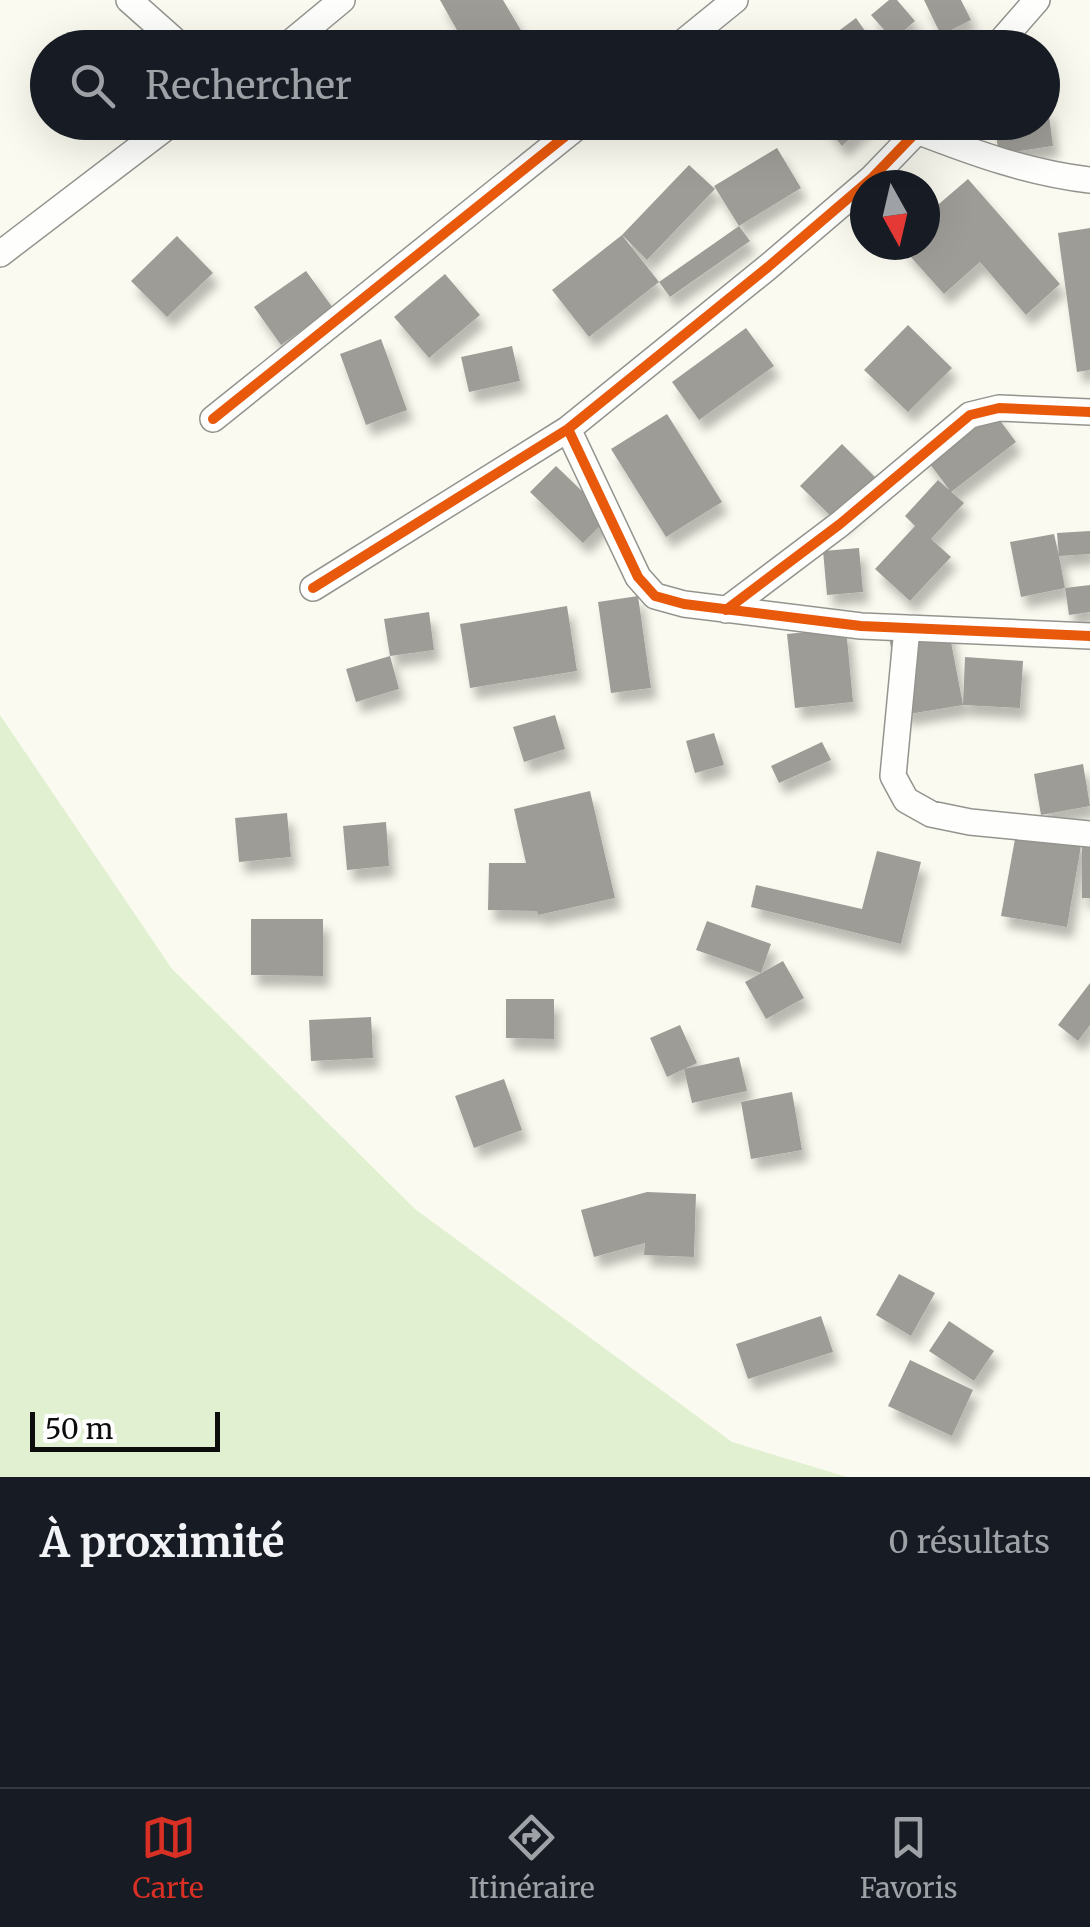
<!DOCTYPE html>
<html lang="fr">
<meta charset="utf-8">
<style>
body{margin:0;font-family:Merriweather,serif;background:#20242c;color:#f1f3f6}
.compass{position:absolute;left:850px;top:170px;width:90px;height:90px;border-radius:50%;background:#171b24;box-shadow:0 10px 40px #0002;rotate:172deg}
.scale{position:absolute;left:30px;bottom:25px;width:190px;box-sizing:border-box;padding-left:10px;border:5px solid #0d0d0d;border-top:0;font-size:28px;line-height:35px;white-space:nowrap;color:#0d0d0d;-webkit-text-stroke:8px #fff;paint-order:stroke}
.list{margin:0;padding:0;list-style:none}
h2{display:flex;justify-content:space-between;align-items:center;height:130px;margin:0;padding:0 40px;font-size:42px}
h2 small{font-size:32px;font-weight:400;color:#9ea1a6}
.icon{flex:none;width:55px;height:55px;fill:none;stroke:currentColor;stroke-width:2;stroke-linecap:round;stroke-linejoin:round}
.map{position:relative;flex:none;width:1090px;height:1477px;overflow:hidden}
.search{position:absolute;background:#171b24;box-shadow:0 10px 40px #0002;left:30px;right:30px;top:30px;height:110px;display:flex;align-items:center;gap:25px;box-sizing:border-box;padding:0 35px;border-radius:55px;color:#9ea1a6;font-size:38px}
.sheet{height:310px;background:#171b24}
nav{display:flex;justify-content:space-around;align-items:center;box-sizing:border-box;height:140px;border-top:2px solid #363941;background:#171b24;font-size:28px;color:#9ea1a6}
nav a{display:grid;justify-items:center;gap:5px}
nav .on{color:#d93025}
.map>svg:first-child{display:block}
.green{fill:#e0f0d1}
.building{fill:#9e9c96;filter:url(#shadow)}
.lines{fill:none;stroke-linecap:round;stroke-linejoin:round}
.minor-casing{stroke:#94948f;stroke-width:28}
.minor{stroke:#fefefd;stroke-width:25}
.cycleway-casing{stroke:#fff;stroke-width:16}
.cycleway{stroke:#e8590c;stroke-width:10}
</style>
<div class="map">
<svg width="1090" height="1477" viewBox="0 0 1090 1477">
<defs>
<filter id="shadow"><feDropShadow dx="6" dy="11" stdDeviation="5" flood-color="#0004"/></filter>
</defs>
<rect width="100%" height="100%" fill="#fbfaf0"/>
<path class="green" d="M 0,715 L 172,969 L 415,1209 L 732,1442 L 847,1477 L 0,1477 Z"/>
<path class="building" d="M 440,0 L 503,0 L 522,32 L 495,48 L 467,48 Z
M 889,0 L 897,0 L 915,21 L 893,40 L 871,15 Z
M 924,0 L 961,0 L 971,20 L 941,35 Z
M 856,18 L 877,48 L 830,48 L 825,41 Z
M 739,33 L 752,48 L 722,48 Z
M 927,33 L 936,48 L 903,48 Z
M 1042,108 L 1048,108 L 1053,146 L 999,154 L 994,122 L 1042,122 Z
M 822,122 L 869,122 L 842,146 Z
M 777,148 L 801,188 L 739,226 L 714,186 Z
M 689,165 L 715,189 L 647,260 L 622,235 L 659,282 L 589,337 L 552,290 L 622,235 Z
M 968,179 L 1060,284 L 1026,315 L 980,262 L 944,294 L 900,245 L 925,245 L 925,216 Z
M 739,226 L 750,241 L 670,297 L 659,282 Z
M 1090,228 L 1090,370 L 1077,372 L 1058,233 Z
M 177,236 L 213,273 L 167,317 L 131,281 Z
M 306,271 L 333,308 L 281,345 L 254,307 Z
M 445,274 L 480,315 L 429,358 L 394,317 Z
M 908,325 L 952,368 L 908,412 L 864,370 Z
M 746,328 L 774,366 L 699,420 L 672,382 Z
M 381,339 L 407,410 L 366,425 L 340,354 Z
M 512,346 L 520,381 L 469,392 L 461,357 Z
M 987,403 L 1016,442 L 951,492 L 921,452 Z
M 667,414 L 722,502 L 666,537 L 611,449 Z
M 842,444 L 881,483 L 839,524 L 800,486 Z
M 556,466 L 609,517 L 583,543 L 530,492 Z
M 938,480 L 964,503 L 931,539 L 951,557 L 910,601 L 875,569 L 915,526 L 905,516 Z
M 1090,531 L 1090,554 L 1059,556 L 1065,588 L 1090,585 L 1090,612 L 1069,615 L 1065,588 L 1021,597 L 1010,542 L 1054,534 L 1059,556 L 1057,533 Z
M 859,548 L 863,592 L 827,595 L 823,551 Z
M 638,596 L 651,688 L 611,693 L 598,602 Z
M 567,606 L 577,671 L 470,688 L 460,624 Z
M 429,612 L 434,650 L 390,656 L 384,619 Z
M 947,621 L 963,705 L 903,715 L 888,631 Z
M 846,628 L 853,702 L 795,708 L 787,634 Z
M 390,656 L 399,689 L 356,702 L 346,669 Z
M 965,657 L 1023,661 L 1020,708 L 963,705 Z
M 555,715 L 565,749 L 524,762 L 513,727 Z
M 714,733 L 724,765 L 695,773 L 686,741 Z
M 822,742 L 831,760 L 779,783 L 771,766 Z
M 1083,764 L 1090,806 L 1041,815 L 1034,774 Z
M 590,791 L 615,898 L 538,915 L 537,911 L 488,910 L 489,863 L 526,863 L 514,809 Z
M 287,813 L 291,857 L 239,862 L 235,818 Z
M 386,822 L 389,866 L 347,870 L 343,826 Z
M 1017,828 L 1090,840 L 1090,898 L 1082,898 L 1082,840 L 1067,927 L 1001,916 Z
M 877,851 L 921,862 L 901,944 L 751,907 L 756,885 L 862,909 Z
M 251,919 L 323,919 L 323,976 L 251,975 Z
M 707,921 L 771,944 L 761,973 L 696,950 Z
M 783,961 L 804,998 L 766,1019 L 745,982 Z
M 1090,983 L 1090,1025 L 1078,1041 L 1058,1025 Z
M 506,999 L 554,999 L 554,1039 L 506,1038 Z
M 371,1017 L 373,1058 L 311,1061 L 309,1020 Z
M 680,1025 L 697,1063 L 684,1069 L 739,1057 L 747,1091 L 692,1103 L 684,1069 L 667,1077 L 650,1038 Z
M 504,1079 L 522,1130 L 474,1148 L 455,1096 Z
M 792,1092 L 802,1150 L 751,1159 L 741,1102 Z
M 647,1192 L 696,1194 L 694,1257 L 644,1255 L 645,1243 L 594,1257 L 581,1210 Z
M 899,1274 L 935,1293 L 911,1336 L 876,1315 Z
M 821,1316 L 833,1352 L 748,1379 L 736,1344 Z
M 949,1321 L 994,1351 L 974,1381 L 929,1351 Z
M 910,1360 L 973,1390 L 952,1436 L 888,1406 Z"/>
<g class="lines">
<defs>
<path id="minor" d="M 129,0 L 183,48
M 284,48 L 342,0
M 676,48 L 735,0
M 995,48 L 1037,0
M 917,131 C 974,153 1029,173 1090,180
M 0,254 L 173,122
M 213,419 L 583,122
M 568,429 L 638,577 L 655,596 L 684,604 L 861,626 L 1090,636
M 313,588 L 568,429 L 768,267 L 872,178 L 926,122
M 726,610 L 840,524 L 970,415 L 999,408 L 1090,412
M 907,628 L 893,776 L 906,800 L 931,814 L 970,822 L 1090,834"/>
</defs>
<use href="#minor" class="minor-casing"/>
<use href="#minor" class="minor"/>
<defs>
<path id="cycleway" d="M 213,419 L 583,122
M 568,429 L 638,577 L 655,596 L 684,604 L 861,626 L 1090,636
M 313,588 L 568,429 L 768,267 L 872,178 L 926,122
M 726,610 L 840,524 L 970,415 L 999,408 L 1090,412"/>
</defs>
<use href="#cycleway" class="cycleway-casing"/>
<use href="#cycleway" class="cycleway"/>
</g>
</svg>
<svg class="compass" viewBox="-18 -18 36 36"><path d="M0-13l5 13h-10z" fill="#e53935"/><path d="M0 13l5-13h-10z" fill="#9ea1a6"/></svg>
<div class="scale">50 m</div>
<div class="search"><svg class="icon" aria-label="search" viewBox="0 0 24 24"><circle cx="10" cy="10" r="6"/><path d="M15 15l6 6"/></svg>Rechercher</div>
</div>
<section class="sheet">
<h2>À proximité<small>0 résultats</small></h2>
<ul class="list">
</ul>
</section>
<nav>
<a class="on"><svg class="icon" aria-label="map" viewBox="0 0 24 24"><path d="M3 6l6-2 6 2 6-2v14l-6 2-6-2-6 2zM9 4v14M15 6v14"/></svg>Carte</a>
<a><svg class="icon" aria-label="directions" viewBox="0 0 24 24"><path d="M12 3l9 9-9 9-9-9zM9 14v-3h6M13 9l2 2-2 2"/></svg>Itinéraire</a>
<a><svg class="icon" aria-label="saved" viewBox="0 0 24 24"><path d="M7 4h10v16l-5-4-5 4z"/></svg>Favoris</a>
</nav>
